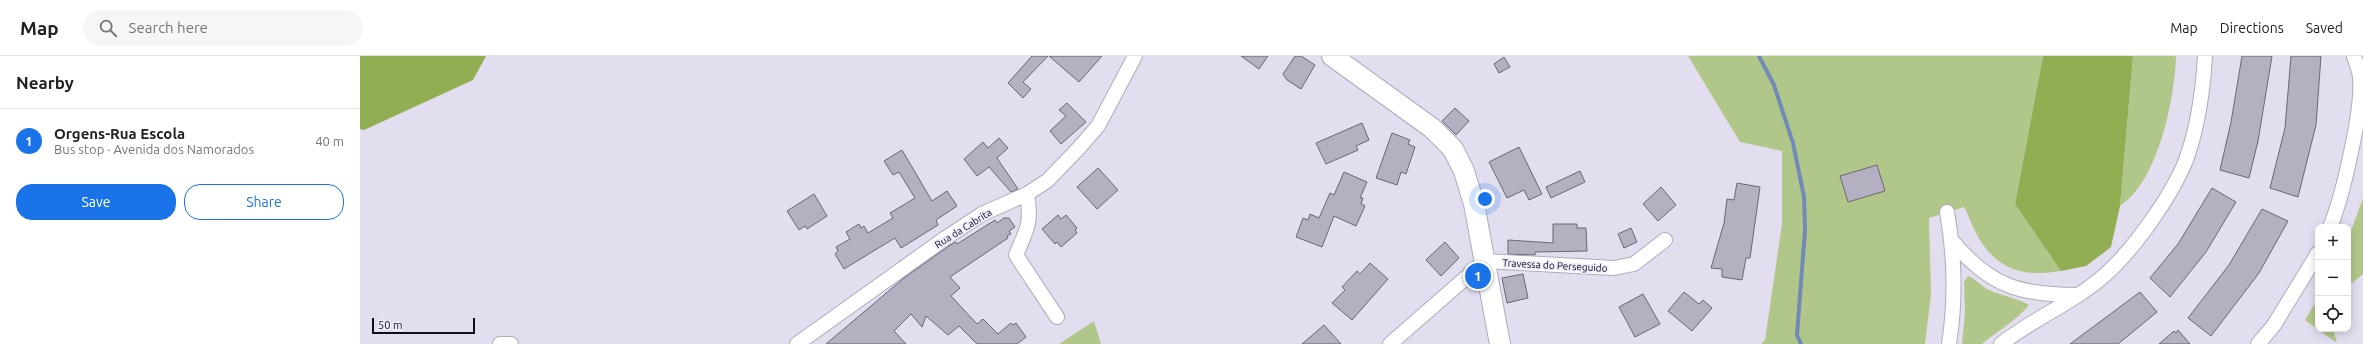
<!DOCTYPE html>
<meta charset="utf-8">
<style>
body{margin:0;font-family:Ubuntu,sans-serif;background:#f6f6f6;color:#222}
.controls{position:absolute;right:12px;bottom:12px;display:grid;overflow:hidden;border-radius:8px;box-shadow:0 2px 10px #0003}
.controls button{width:36px;height:36px;display:grid;place-items:center;padding:0;border:0;border-bottom:1px solid #e0e0e0;background:#fff;color:#222;font:20px sans-serif}
.scale{position:absolute;left:12px;bottom:10px;width:103px;box-sizing:border-box;padding-left:4px;border:2px solid #100e14;border-top:0;font-size:11px;line-height:14px;white-space:nowrap;color:#100e14;-webkit-text-stroke:3px #f0ebfd;paint-order:stroke}
.you{position:absolute;left:1125px;top:143px;width:14px;height:14px;margin:-10px;border:3px solid #fff;border-radius:50%;background:#1a73e8;box-shadow:0 0 0 6px #1a73e833}
.badge{display:grid;place-items:center;width:26px;height:26px;border-radius:50%;background:#1a73e8;color:#fff;font-size:13px;font-weight:700}
.pin{position:absolute;translate:-50% -50%;border:2px solid #fff;box-shadow:0 1px 4px #0006}
.list{margin:0;padding:0;list-style:none}
h2{display:flex;justify-content:space-between;align-items:center;height:52px;margin:0;padding:0 16px;font-size:17px}
h2 small{font-size:13px;font-weight:400;color:#767676}
.list li{display:grid;grid-template-columns:26px 1fr auto;gap:12px;align-items:center;box-sizing:border-box;height:64px;padding:0 16px;border-top:1px solid #e0e0e0}
.list b{display:block;font-size:15px;white-space:nowrap}
.list p{margin:0;font-size:13px;white-space:nowrap;color:#767676}
.list em{font-size:13px;font-style:normal;color:#767676}
.actions{display:flex;gap:8px;padding:12px 16px}
.actions a{flex:1;padding:9px 0;border:1px solid #1a73e8;border-radius:16px;text-align:center;font-size:14px;color:#1a73e8}
.actions .main{background:#1a73e8;color:#fff}
.icon{flex:none;width:22px;height:22px;fill:none;stroke:currentColor;stroke-width:2;stroke-linecap:round;stroke-linejoin:round}
.map{position:relative;flex:none;width:2003px;height:288px;overflow:hidden}
header{display:flex;align-items:center;gap:24px;box-sizing:border-box;height:56px;padding:0 20px;background:#fff;border-bottom:1px solid #e0e0e0}
header strong{font-size:19px}
nav{display:flex;gap:22px;margin-inline-start:auto;font-size:14px}
.search{width:280px;height:36px;background:#f6f6f6;display:flex;align-items:center;gap:10px;box-sizing:border-box;padding:0 14px;border-radius:22px;color:#767676;font-size:15px}
main{display:flex}
aside{flex:1;background:#fff}
.map>svg:first-child{display:block}
.green{fill:#b1c789}
.forest{fill:#91ae53}
.lines{fill:none;stroke-linecap:round;stroke-linejoin:round}
.stream{stroke:#718ab8;stroke-width:4}
.building{fill:#b4afc1;stroke:#6b6676}
.street-casing{stroke:#afabbc;stroke-width:16}
.secondary-casing{stroke:#afabbc;stroke-width:22}
.street{stroke:#fff;stroke-width:14}
.secondary{stroke:#fff;stroke-width:20}
.labels{text-anchor:middle;stroke-width:3.5;stroke-linejoin:round;paint-order:stroke}
.street-label{font-size:10px;fill:#100e14;stroke:#f0ebfd}
</style>
<header>
<strong>Map</strong>
<div class="search"><svg class="icon" aria-label="search" viewBox="0 0 24 24"><circle cx="10" cy="10" r="6"/><path d="M15 15l6 6"/></svg>Search here</div>
<nav><a>Map</a><a>Directions</a><a>Saved</a></nav>
</header>
<main>
<aside>
<h2>Nearby<small></small></h2>
<ul class="list">
<li><span class="badge">1</span><div><b>Orgens-Rua Escola</b><p>Bus stop · Avenida dos Namorados</p></div><em>40 m</em></li>
</ul>
<div class="actions"><a class="main">Save</a><a>Share</a></div>
</aside>
<div class="map">
<svg width="2003" height="288" viewBox="0 0 2003 288">
<rect width="100%" height="100%" fill="#e2def0"/>
<path class="green" d="M 1328,0 L 1683,0 L 1655,148 L 1701,215 C 1664,221 1637,215 1617,179 C 1612,170 1609,160 1604,151 L 1569,162 L 1571,239 L 1565,288 L 1401,288 L 1405,284 L 1422,168 L 1422,95 L 1380,86 Z
M 1773,0 L 1816,0 C 1815,42 1798,126 1760,150 Z
M 2003,142 L 2003,218 L 1992,227 L 1988,224 L 1988,183 Z
M 1608,220 C 1616,223 1622,231 1629,234 C 1640,239 1662,244 1669,249 C 1656,265 1637,275 1622,288 L 1602,288 L 1605,257 L 1604,226 Z
M 1958,242 L 1958,273 L 1973,273 L 1977,287 L 1945,264 Z
M 734,265 L 741,288 L 699,288 Z"/>
<path class="forest" d="M 0,0 L 126,0 L 113,24 L 4,74 L 0,73 Z
M 1683,0 L 1773,0 L 1760,150 L 1751,191 L 1726,210 L 1701,215 L 1655,148 Z"/>
<g class="lines">
<path class="stream" d="M 1399,0 L 1414,29 L 1433,87 L 1444,141 L 1445,174 L 1437,279 L 1441,288"/>
</g>
<path class="building" d="M 672,0 L 688,0 L 663,26 L 671,33 L 663,42 L 648,27 Z
M 689,0 L 742,0 L 719,26 Z
M 881,0 L 908,0 L 899,13 Z
M 935,0 L 941,0 L 955,9 L 941,33 L 927,24 L 923,18 Z
M 1882,0 L 1912,0 L 1898,85 L 1889,122 L 1860,114 L 1871,66 Z
M 1931,0 L 1961,0 L 1956,69 L 1938,141 L 1910,132 L 1925,72 Z
M 1144,1 L 1150,11 L 1139,17 L 1134,8 Z
M 707,47 L 726,66 L 701,88 L 690,75 L 706,60 L 699,54 Z
M 1095,52 L 1109,65 L 1096,79 L 1082,65 Z
M 1002,67 L 1009,84 L 996,90 L 998,94 L 966,108 L 956,87 Z
M 1032,77 L 1050,84 L 1048,88 L 1055,91 L 1046,118 L 1041,116 L 1037,129 L 1016,122 Z
M 639,82 L 648,92 L 637,102 L 658,133 L 651,136 L 629,111 L 617,120 L 604,103 L 623,86 L 628,92 Z
M 1159,91 L 1182,138 L 1169,144 L 1164,134 L 1147,142 L 1129,106 Z
M 542,94 L 572,145 L 587,135 L 597,150 L 576,164 L 578,169 L 541,192 L 535,182 L 484,213 L 475,198 L 478,195 L 476,191 L 490,183 L 486,176 L 499,168 L 501,172 L 504,170 L 508,177 L 533,162 L 530,157 L 555,142 L 539,116 L 533,119 L 524,105 Z
M 1517,109 L 1525,135 L 1488,146 L 1480,120 Z
M 738,112 L 758,134 L 737,153 L 717,131 Z
M 1220,115 L 1225,126 L 1191,142 L 1186,131 Z
M 984,116 L 1007,126 L 1000,142 L 1003,142 L 1001,148 L 1005,150 L 996,170 L 974,160 L 962,191 L 936,181 L 943,162 L 948,164 L 950,158 L 959,162 L 970,137 L 974,139 Z
M 1377,127 L 1400,131 L 1390,202 L 1386,202 L 1382,224 L 1362,221 L 1362,213 L 1351,212 L 1364,167 L 1367,143 L 1374,144 Z
M 1301,131 L 1316,149 L 1298,165 L 1283,148 Z
M 1852,132 L 1876,146 L 1846,196 L 1810,241 L 1790,222 L 1818,188 Z
M 454,138 L 467,160 L 447,173 L 445,170 L 439,174 L 427,155 Z
M 1902,153 L 1928,165 L 1899,217 L 1851,280 L 1828,262 L 1869,209 Z
M 698,159 L 701,163 L 706,159 L 717,172 L 715,174 L 717,177 L 701,191 L 697,186 L 695,188 L 682,173 Z
M 644,162 L 649,162 L 655,171 L 649,175 L 651,178 L 647,180 L 648,182 L 590,221 L 600,232 L 591,240 L 617,268 L 623,263 L 638,278 L 651,267 L 653,269 L 656,267 L 666,281 L 657,288 L 617,288 L 599,270 L 588,279 L 566,260 L 562,271 L 551,258 L 534,275 L 546,288 L 466,288 L 544,222 L 589,190 L 596,186 L 597,188 L 635,164 L 637,167 Z
M 1193,168 L 1217,168 L 1217,172 L 1226,172 L 1227,195 L 1175,196 L 1175,199 L 1148,198 L 1148,184 L 1193,187 Z
M 1271,172 L 1277,186 L 1264,192 L 1258,178 Z
M 1085,186 L 1099,202 L 1081,220 L 1066,204 Z
M 1010,207 L 1028,223 L 992,264 L 972,247 L 985,234 L 982,231 L 997,215 L 1000,218 Z
M 1163,218 L 1168,242 L 1147,247 L 1142,222 Z
M 1324,236 L 1339,248 L 1343,244 L 1352,252 L 1332,275 L 1308,255 Z
M 1780,236 L 1797,256 L 1758,288 L 1710,288 Z
M 1283,238 L 1300,268 L 1275,281 L 1259,251 Z
M 964,269 L 981,288 L 942,288 Z
M 1818,274 L 1830,288 L 1799,288 L 1814,275 L 1816,277 Z"/>
<g class="lines">
<defs>
<path id="street" d="M 667,138 C 672,167 667,173 656,199 L 697,261
M 1587,156 C 1595,201 1596,243 1589,288
M 1970,171 C 1983,140 2003,53 2000,21 C 1999,14 1996,6 1994,0
M 1593,186 C 1630,230 1660,239 1717,239
M 140,288 L 151,288
M 437,288 L 584,183 L 622,158 L 667,138 L 687,125 L 718,93 L 738,70 L 775,0
M 1030,288 L 1125,205 L 1254,212 L 1274,208 L 1305,184
M 1641,288 C 1674,262 1715,246 1746,218 C 1775,192 1812,139 1826,104 C 1838,71 1843,34 1845,0
M 1898,288 L 1914,269 L 1958,197"/>
<path id="secondary" d="M 972,0 L 1072,72 L 1093,93 L 1104,115 L 1114,148 L 1140,288"/>
</defs>
<use href="#street" class="street-casing"/>
<use href="#secondary" class="secondary-casing"/>
<use href="#street" class="street"/>
<use href="#secondary" class="secondary"/>
</g>
<g class="labels">
<g class="street-label">
<text transform="translate(603 172) rotate(-32)" y="4">Rua da Cabrita</text>
<text transform="translate(1195 209) rotate(3)" y="4">Travessa do Perseguido</text>
</g>
</g>
</svg>
<div class="controls">
<button>+</button>
<button>−</button>
<button><svg class="icon" aria-label="locate" viewBox="0 0 24 24"><circle cx="12" cy="12" r="6"/><path d="M12 2v4M12 18v4M2 12h4M18 12h4"/></svg></button>
</div>
<div class="scale">50 m</div>
<div class="you"></div>
<div class="pin badge" style="left:1118px;top:220px">1</div>
</div>
</main>
